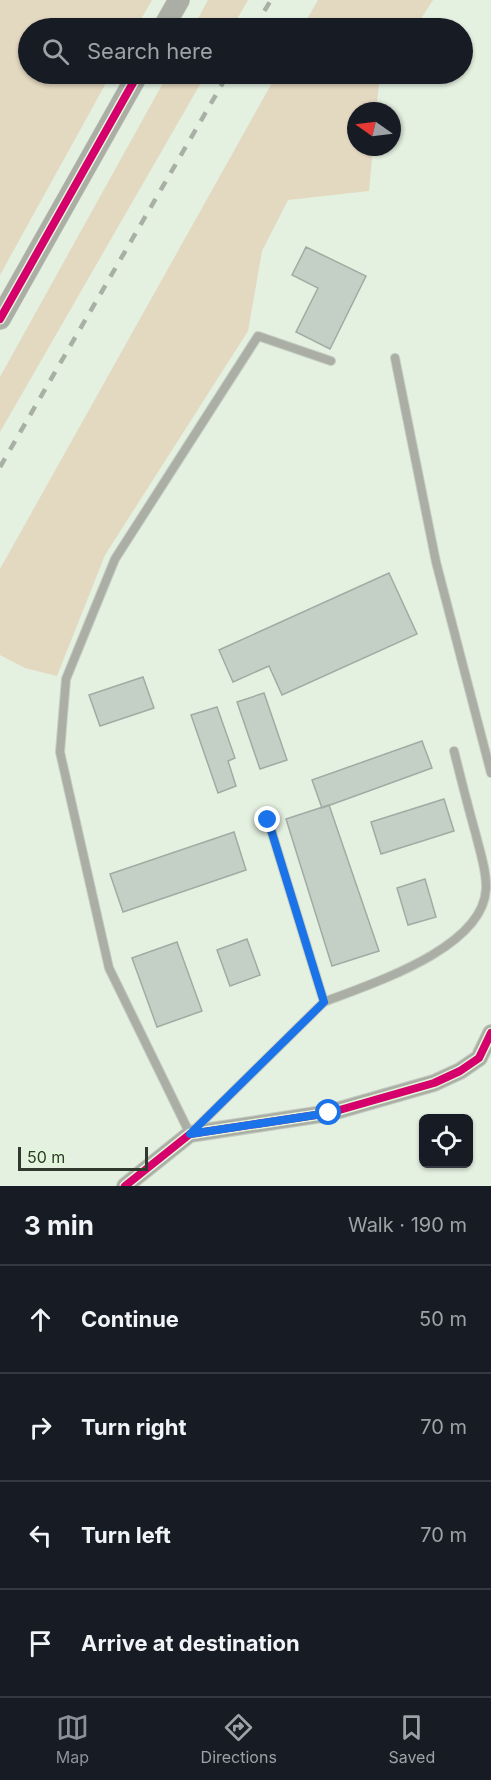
<!DOCTYPE html>
<meta charset="utf-8">
<style>
body{margin:0;font-family:Inter,sans-serif;background:#20242c;color:#f1f3f6}
.controls{position:absolute;right:18px;bottom:18px;display:grid;overflow:hidden;border-radius:9px;box-shadow:0 2px 4px #0004}
.controls button{width:54px;height:54px;display:grid;place-items:center;padding:0;border:0;border-bottom:2px solid #363941;background:#171b24;color:#f1f3f6;font:30px sans-serif}
.compass{position:absolute;left:347px;top:102px;width:54px;height:54px;border-radius:50%;background:#171b24;box-shadow:0 2px 4px #0004;rotate:284deg}
.scale{position:absolute;left:18px;bottom:15px;width:130px;box-sizing:border-box;padding-left:6px;border:3px solid #31392e;border-top:0;font-size:16px;line-height:21px;white-space:nowrap;color:#31392e;-webkit-text-stroke:4px #e1f7d9;paint-order:stroke}
.stop{position:absolute;width:18px;height:18px;margin:-14px;border:4px solid #1a73e8;border-radius:50%;background:#fff}
.stop.end{background:#1a73e8;border-color:#fff;box-shadow:0 2px 6px #0008}
.list{margin:0;padding:0;list-style:none}
h2{display:flex;justify-content:space-between;align-items:center;height:78px;margin:0;padding:0 24px;font-size:26px}
h2 small{font-size:20px;font-weight:400;color:#9ea1a6}
.list li{display:grid;grid-template-columns:39px 1fr auto;gap:18px;align-items:center;box-sizing:border-box;height:108px;padding:0 24px;border-top:2px solid #363941}
.list b{display:block;font-size:22px;white-space:nowrap}
.list em{font-size:20px;font-style:normal;color:#9ea1a6}
.icon{flex:none;width:33px;height:33px;fill:none;stroke:currentColor;stroke-width:2;stroke-linecap:round;stroke-linejoin:round}
.map{position:relative;flex:none;width:491px;height:1186px;overflow:hidden}
.search{position:absolute;background:#171b24;box-shadow:0 2px 4px #0004;left:18px;right:18px;top:18px;height:66px;display:flex;align-items:center;gap:15px;box-sizing:border-box;padding:0 21px;border-radius:33px;color:#9ea1a6;font-size:22px}
.sheet{height:510px;background:#171b24}
nav{display:flex;justify-content:space-around;align-items:center;box-sizing:border-box;height:84px;border-top:2px solid #363941;background:#171b24;font-size:16px;color:#9ea1a6}
nav a{display:grid;justify-items:center;gap:3px}
nav .on{color:#8c9099}
.map>svg:first-child{display:block}
.green{fill:#e3d8c0}
.building{fill:#c4d0c6;stroke:#a0aca3;stroke-width:1.5}
.lines{fill:none;stroke-linecap:round;stroke-linejoin:round}
.service-casing{stroke:#c5cdc2;stroke-width:10}
.minor-casing{stroke:#c5cdc2;stroke-width:18}
.tertiary-casing{stroke:#c5cdc2;stroke-width:22}
.service{stroke:#abaea4;stroke-width:8}
.minor{stroke:#abaea4;stroke-width:16}
.tertiary{stroke:#abaea4;stroke-width:21}
.rail{stroke:#a8afa4;stroke-width:4.5;stroke-dasharray:10 10;stroke-linecap:butt}
.cycleway-casing{stroke:#e1f7d9;stroke-width:11}
.cycleway{stroke:#d6006c;stroke-width:8}
.route{stroke:#1a73e8;stroke-width:8}
</style>
<div class="map">
<svg width="491" height="1186" viewBox="0 0 491 1186">
<rect width="100%" height="100%" fill="#e4f0e0"/>
<path class="green" d="M 0,0 L 152,0 L 136,28 L 28,28 L 28,74 L 111,74 L 0,275 Z
M 208,0 L 248,0 L 232,28 L 193,28 Z
M 318,0 L 433,0 L 415,28 L 302,28 Z
M 168,74 L 206,74 L 0,432 L 0,377 Z
M 277,74 L 386,74 L 379,84 L 376,111 L 356,111 L 356,147 L 373,147 L 369,191 L 288,200 L 262,251 L 248,331 L 105,555 L 57,676 L 25,668 L 0,655 L 0,569 Z"/>
<path class="building" d="M 306,247 L 366,276 L 330,349 L 296,332 L 318,288 L 292,275 Z
M 389,573 L 417,634 L 282,695 L 269,666 L 233,682 L 219,650 Z
M 143,677 L 154,708 L 100,726 L 89,695 Z
M 264,693 L 287,760 L 260,769 L 237,702 Z
M 217,707 L 235,758 L 228,761 L 236,786 L 218,793 L 191,715 Z
M 422,741 L 432,768 L 322,808 L 312,780 Z
M 444,799 L 454,831 L 381,854 L 371,822 Z
M 329,805 L 379,951 L 332,966 L 286,819 Z
M 234,832 L 246,870 L 123,912 L 110,874 Z
M 425,879 L 436,917 L 408,925 L 397,888 Z
M 247,939 L 260,975 L 230,986 L 217,950 Z
M 177,942 L 202,1011 L 157,1027 L 132,958 Z"/>
<g class="lines">
<defs>
<path id="service" d="M 395,358 L 436,562 L 491,773
M 268,820 L 324,1002 L 190,1134 L 109,968 L 60,752 L 66,679 L 115,559 L 258,336 L 331,361
M 324,1002 C 370,984 483,949 486,889 C 487,872 480,852 476,835 C 468,807 461,779 454,751"/>
<path id="minor" d="M 125,1186 L 190,1134 L 329,1113 L 434,1083 L 460,1071 L 479,1058 L 491,1033"/>
<path id="tertiary" d="M 163,28 L 179,0
M 0,319 L 138,74"/>
</defs>
<use href="#service" class="service-casing"/>
<use href="#minor" class="minor-casing"/>
<use href="#tertiary" class="tertiary-casing"/>
<use href="#service" class="service"/>
<use href="#minor" class="minor"/>
<use href="#tertiary" class="tertiary"/>
<path class="rail" d="M 254,28 L 271,0
M 0,467 L 228,74"/>
<defs>
<path id="cycleway" d="M 0,319 L 138,74
M 125,1186 L 190,1134 L 329,1113 L 434,1083 L 460,1071 L 479,1058 L 491,1033"/>
</defs>
<use href="#cycleway" class="cycleway-casing"/>
<use href="#cycleway" class="cycleway"/>
</g>
<g class="lines">
<path class="route" d="M 268,820 L 324,1002 L 190,1134 L 329,1113"/>
</g>
</svg>
<div class="controls">
<button><svg class="icon" aria-label="locate" viewBox="0 0 24 24"><circle cx="12" cy="12" r="6"/><path d="M12 2v4M12 18v4M2 12h4M18 12h4"/></svg></button>
</div>
<svg class="compass" viewBox="-18 -18 36 36"><path d="M0-13l5 13h-10z" fill="#e53935"/><path d="M0 13l5-13h-10z" fill="#9ea1a6"/></svg>
<div class="scale">50 m</div>
<div class="stop" style="left:329px;top:1113px"></div>
<div class="stop end" style="left:268px;top:820px"></div>
<div class="search"><svg class="icon" aria-label="search" viewBox="0 0 24 24"><circle cx="10" cy="10" r="6"/><path d="M15 15l6 6"/></svg>Search here</div>
</div>
<section class="sheet">
<h2>3 min<small>Walk · 190 m</small></h2>
<ul class="list">
<li><svg class="icon" aria-label="ahead" viewBox="0 0 24 24"><path d="M12 20V5M6 11l6-6 6 6"/></svg><div><b>Continue</b></div><em>50 m</em></li>
<li><svg class="icon" aria-label="right" viewBox="0 0 24 24"><path d="M7 20v-9h11M14 6l5 5-5 5"/></svg><div><b>Turn right</b></div><em>70 m</em></li>
<li><svg class="icon" aria-label="left" viewBox="0 0 24 24"><path d="M17 20v-9H6M10 6l-5 5 5 5"/></svg><div><b>Turn left</b></div><em>70 m</em></li>
<li><svg class="icon" aria-label="arrive" viewBox="0 0 24 24"><path d="M6 21V4h12l-3 4 3 4H6"/></svg><div><b>Arrive at destination</b></div></li>
</ul>
</section>
<nav>
<a class="on"><svg class="icon" aria-label="map" viewBox="0 0 24 24"><path d="M3 6l6-2 6 2 6-2v14l-6 2-6-2-6 2zM9 4v14M15 6v14"/></svg>Map</a>
<a><svg class="icon" aria-label="directions" viewBox="0 0 24 24"><path d="M12 3l9 9-9 9-9-9zM9 14v-3h6M13 9l2 2-2 2"/></svg>Directions</a>
<a><svg class="icon" aria-label="saved" viewBox="0 0 24 24"><path d="M7 4h10v16l-5-4-5 4z"/></svg>Saved</a>
</nav>
